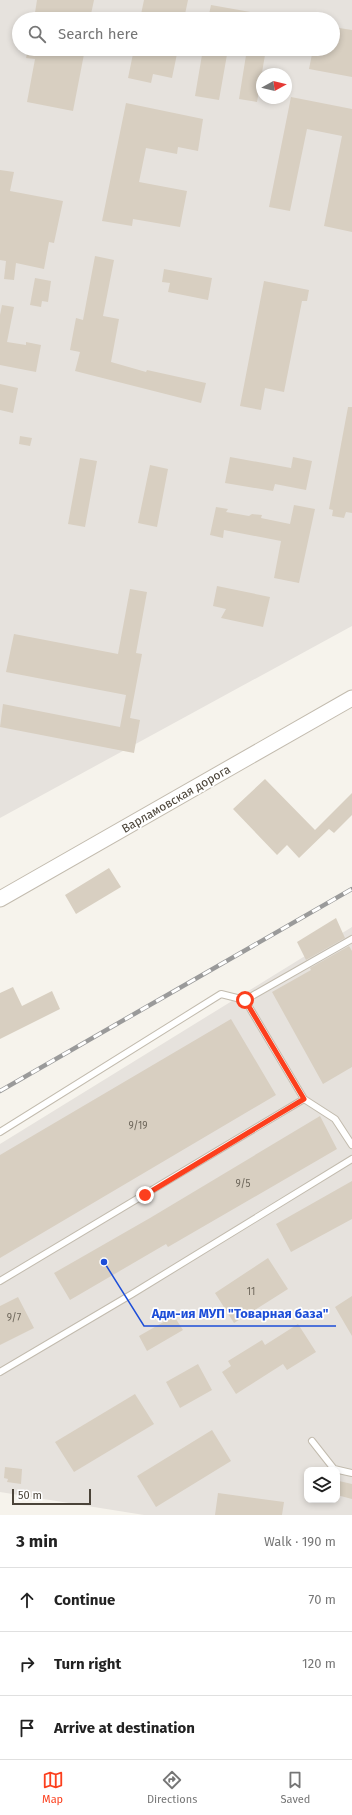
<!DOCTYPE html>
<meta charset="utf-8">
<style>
body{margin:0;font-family:"Fira Sans",sans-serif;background:#f6f6f6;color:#222}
.controls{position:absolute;right:12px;bottom:12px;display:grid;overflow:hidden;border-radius:8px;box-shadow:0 2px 6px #0003}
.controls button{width:36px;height:36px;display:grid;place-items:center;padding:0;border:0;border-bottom:1px solid #e0e0e0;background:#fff;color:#222;font:20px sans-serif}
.compass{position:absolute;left:256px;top:68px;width:36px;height:36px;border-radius:50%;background:#fff;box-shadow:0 2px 6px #0003;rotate:82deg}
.scale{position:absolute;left:12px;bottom:10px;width:79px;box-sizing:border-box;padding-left:4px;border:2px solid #4b4439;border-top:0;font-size:11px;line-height:14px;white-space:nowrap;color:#4b4439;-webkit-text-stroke:3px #fff;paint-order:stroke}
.stop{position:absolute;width:12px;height:12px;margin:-9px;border:3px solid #fc3f1d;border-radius:50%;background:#fff}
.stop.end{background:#fc3f1d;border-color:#fff;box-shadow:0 1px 4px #0008}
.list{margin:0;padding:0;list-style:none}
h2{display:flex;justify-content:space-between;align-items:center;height:52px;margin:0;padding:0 16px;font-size:17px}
h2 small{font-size:13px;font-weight:400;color:#767676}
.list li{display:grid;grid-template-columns:26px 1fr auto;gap:12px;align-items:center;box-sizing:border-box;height:64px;padding:0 16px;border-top:1px solid #e0e0e0}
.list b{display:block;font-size:15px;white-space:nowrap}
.list em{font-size:13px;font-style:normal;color:#767676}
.icon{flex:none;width:22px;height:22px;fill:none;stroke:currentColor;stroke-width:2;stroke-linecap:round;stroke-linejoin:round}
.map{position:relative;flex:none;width:352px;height:1515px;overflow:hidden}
.search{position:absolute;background:#fff;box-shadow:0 2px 6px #0003;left:12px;right:12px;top:12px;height:44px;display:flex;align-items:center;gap:10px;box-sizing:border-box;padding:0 14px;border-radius:22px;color:#767676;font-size:15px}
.sheet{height:244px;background:#fff}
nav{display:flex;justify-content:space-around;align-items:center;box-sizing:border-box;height:56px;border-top:1px solid #e0e0e0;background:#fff;font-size:11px;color:#767676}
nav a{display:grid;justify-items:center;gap:2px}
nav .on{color:#fc3f1d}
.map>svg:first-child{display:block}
.industrial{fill:#e6e2dd;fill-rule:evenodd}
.building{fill:#d8cfc1}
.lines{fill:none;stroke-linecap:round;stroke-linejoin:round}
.service-casing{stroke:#c2bbae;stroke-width:8}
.tertiary-casing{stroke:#c2bbae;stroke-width:17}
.service{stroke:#fff;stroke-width:6}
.tertiary{stroke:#fff;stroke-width:15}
.rail-casing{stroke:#9a9a9a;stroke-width:4.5}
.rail{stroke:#fff;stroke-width:3;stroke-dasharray:9;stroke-linecap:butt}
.route{stroke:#fc3f1d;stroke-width:5}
.labels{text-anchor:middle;stroke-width:3.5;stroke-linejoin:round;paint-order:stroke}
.number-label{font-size:10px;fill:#6e675b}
.street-label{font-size:12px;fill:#4b4439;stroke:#fff}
.leader{fill:none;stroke:#1d4ed8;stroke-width:1.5}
.callout-dot{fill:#1d4ed8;stroke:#fff;stroke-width:1.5}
.callout-label{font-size:13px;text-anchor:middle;font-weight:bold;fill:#1d4ed8;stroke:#fff;stroke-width:3.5;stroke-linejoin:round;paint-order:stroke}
</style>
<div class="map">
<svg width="352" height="1515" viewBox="0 0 352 1515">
<rect width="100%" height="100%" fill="#f6f3ec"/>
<path class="industrial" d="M 0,0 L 352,0 L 352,626 L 0,818 ZM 19,19 L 333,19 L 333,49 L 19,49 ZM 262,74 L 286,74 L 286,98 L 262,98 Z
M 352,927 L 352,1515 L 144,1515 L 0,1492 L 0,1144 ZM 307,1470 L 337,1470 L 337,1500 L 307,1500 Z"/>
<path class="building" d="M 37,0 L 94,0 L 90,19 L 34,19 Z
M 144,0 L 188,0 L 184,19 L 140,19 Z
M 211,5 L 262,14 L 262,19 L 208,19 Z
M 333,27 L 352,30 L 352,77 L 309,69 L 313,49 L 333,49 Z
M 28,49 L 85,49 L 73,111 L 27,102 L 35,59 L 26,58 Z
M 134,49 L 178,49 L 172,78 L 153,74 L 151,83 L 128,78 Z
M 203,49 L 228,49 L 219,100 L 195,96 Z
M 247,49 L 266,49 L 257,102 L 239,99 Z
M 291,97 L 352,109 L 352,232 L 324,226 L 342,136 L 307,129 L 290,211 L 269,207 Z
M 126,103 L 203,119 L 198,151 L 178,147 L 177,154 L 146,148 L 139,182 L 187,191 L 180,227 L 133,219 L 132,226 L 102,221 Z
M 0,170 L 14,172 L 10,191 L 63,201 L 54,243 L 49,242 L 44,269 L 16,263 L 14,280 L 4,279 L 6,261 L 0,260 Z
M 95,256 L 114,260 L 103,316 L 119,319 L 111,362 L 146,372 L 147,370 L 206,383 L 201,403 L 75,371 L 80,352 L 70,350 L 76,318 L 83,320 Z
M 164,269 L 212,278 L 208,300 L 168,292 L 170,283 L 162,282 Z
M 35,278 L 51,281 L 48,302 L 42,301 L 41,307 L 30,305 Z
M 264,281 L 309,290 L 307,301 L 302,301 L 284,392 L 265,388 L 261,410 L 240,406 Z
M 2,305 L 14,307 L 7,342 L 26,345 L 26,342 L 41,345 L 36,372 L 0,365 L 0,315 Z
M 0,384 L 18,388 L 13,413 L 0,410 Z
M 348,407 L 352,407 L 352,513 L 346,512 L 344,518 L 332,516 L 333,510 L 329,509 Z
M 20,436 L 32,438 L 30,446 L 19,444 Z
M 230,457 L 291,468 L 293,457 L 312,461 L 306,490 L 275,484 L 273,491 L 225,483 Z
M 80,458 L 97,461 L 85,527 L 68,524 Z
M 150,465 L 168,469 L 157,527 L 138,523 Z
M 294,505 L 315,509 L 299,583 L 274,578 L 281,541 L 224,530 L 223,538 L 210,535 L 216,507 L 228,509 L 226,512 L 249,516 L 252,514 L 262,515 L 261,518 L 290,524 Z
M 217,586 L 270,597 L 263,627 L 221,618 L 226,609 L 213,606 Z
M 130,589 L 147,592 L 136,653 L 142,654 L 130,718 L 140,720 L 134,753 L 0,727 L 3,704 L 120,727 L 126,695 L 6,672 L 14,634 L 118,654 Z
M 265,779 L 315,830 L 352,793 L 352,815 L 334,833 L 329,829 L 299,858 L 287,845 L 277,855 L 233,809 Z
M 109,868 L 121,887 L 76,914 L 65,895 Z
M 336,918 L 345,938 L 306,960 L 297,942 Z
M 349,946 L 352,951 L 352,1067 L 323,1084 L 272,992 L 311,970 L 310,968 Z
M 13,987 L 22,1006 L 52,991 L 60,1009 L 0,1039 L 0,993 Z
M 231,1019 L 276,1095 L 0,1258 L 0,1155 Z
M 320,1116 L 337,1149 L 168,1247 L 166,1244 L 70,1300 L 54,1273 L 150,1218 Z
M 352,1181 L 352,1219 L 291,1252 L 276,1224 Z
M 268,1258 L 288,1289 L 234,1323 L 215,1293 Z
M 352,1296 L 352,1336 L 335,1307 Z
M 18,1297 L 34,1328 L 0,1345 L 0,1306 Z
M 174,1316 L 183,1330 L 147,1351 L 139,1336 Z
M 298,1324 L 316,1352 L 287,1370 L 283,1364 L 236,1394 L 222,1372 L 231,1366 L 228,1361 L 262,1340 L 265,1345 Z
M 198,1364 L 212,1390 L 180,1408 L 166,1382 Z
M 135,1394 L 154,1424 L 74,1472 L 55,1442 Z
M 212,1430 L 231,1461 L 156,1507 L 137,1476 Z
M 5,1467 L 22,1469 L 21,1484 L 7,1482 L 8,1479 L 4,1478 Z
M 339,1481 L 352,1484 L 352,1499 L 337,1495 Z
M 218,1493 L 284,1502 L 282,1515 L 215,1515 Z"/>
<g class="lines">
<defs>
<path id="service" d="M 245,1000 L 304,1099
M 0,1132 L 221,994 L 245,1000 L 352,939
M 0,1281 L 304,1099 L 335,1119 L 352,1145
M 0,1372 L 132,1294 L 352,1159
M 312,1441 L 334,1469 L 352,1473"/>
<path id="tertiary" d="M 0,899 L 352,698"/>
</defs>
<use href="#service" class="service-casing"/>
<use href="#tertiary" class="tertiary-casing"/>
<use href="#service" class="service"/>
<use href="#tertiary" class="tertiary"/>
<defs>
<path id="rail" d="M 0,1091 L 352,889"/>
</defs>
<use href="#rail" class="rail-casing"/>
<use href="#rail" class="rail"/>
</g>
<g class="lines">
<path class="route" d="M 145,1195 L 304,1099 L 245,1000"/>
</g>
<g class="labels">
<g class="number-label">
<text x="138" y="1129">9/19</text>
<text x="243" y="1187">9/5</text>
<text x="251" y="1295">11</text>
<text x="14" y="1321">9/7</text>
</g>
<g class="street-label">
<text transform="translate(176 799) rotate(-30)" y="4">Варламовская дорога</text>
</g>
</g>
<path class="leader" d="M104 1262L144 1326H336"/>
<circle class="callout-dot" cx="104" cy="1262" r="4"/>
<g class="callout-label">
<text x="240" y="1318">Адм-ия МУП "Товарная база"</text>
</g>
</svg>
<div class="controls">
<button><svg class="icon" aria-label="layers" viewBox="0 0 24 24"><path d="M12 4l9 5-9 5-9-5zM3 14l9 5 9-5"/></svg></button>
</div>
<svg class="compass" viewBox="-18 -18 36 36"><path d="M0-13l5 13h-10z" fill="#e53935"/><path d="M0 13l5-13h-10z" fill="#767676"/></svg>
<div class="scale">50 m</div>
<div class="stop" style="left:245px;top:1000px"></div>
<div class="stop end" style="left:145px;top:1195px"></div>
<div class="search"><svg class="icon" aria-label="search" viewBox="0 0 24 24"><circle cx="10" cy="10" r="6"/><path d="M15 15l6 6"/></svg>Search here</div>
</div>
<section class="sheet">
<h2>3 min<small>Walk · 190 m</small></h2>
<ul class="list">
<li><svg class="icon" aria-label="ahead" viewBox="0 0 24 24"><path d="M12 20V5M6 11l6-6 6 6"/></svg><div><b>Continue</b></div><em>70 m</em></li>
<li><svg class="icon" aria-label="right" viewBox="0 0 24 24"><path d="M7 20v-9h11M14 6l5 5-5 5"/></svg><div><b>Turn right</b></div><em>120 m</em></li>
<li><svg class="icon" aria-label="arrive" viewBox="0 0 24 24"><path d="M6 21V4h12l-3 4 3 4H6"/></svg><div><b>Arrive at destination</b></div></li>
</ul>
</section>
<nav>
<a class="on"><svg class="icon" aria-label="map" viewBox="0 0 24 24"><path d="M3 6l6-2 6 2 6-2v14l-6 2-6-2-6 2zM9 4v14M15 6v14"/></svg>Map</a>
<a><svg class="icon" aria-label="directions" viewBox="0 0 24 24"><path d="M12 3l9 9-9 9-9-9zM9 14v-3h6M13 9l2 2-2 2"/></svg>Directions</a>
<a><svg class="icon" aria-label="saved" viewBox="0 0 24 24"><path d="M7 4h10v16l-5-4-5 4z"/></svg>Saved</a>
</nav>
